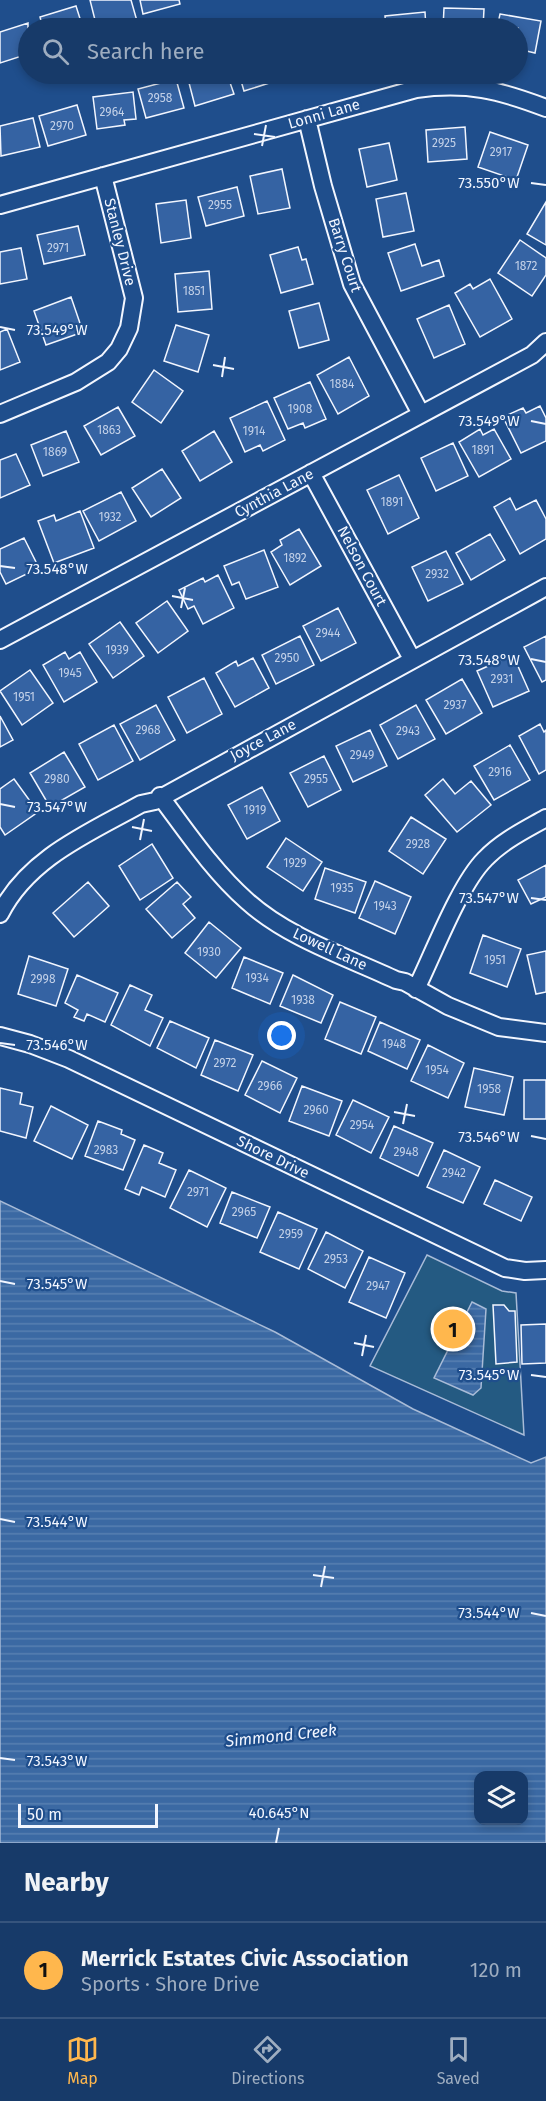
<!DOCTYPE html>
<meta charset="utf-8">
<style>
body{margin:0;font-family:"Fira Sans",sans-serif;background:#244571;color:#f1f3f6}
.controls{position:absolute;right:18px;bottom:18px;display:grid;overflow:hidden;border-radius:12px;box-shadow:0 3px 9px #0003}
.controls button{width:54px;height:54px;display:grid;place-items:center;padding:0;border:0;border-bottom:2px solid #36547d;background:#173a69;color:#f1f3f6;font:30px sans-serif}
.scale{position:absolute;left:18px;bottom:15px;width:140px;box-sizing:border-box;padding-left:6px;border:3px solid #f2f6ff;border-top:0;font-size:16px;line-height:21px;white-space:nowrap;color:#f2f6ff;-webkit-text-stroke:4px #1f4e8c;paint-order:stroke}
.you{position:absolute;left:282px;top:1036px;width:21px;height:21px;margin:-15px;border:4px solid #fff;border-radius:50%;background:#1a73e8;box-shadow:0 0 0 9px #1a73e833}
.badge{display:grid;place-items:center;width:39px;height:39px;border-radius:50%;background:#ffb74d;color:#111;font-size:20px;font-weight:700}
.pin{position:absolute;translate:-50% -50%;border:3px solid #fff;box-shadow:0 2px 6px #0006}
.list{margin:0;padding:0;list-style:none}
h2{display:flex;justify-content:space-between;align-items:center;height:78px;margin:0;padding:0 24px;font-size:26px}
h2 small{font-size:20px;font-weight:400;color:#9eadc0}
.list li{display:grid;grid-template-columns:39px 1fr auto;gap:18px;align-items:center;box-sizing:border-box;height:96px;padding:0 24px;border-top:2px solid #36547d}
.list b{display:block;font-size:22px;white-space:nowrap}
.list p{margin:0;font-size:20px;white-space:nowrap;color:#9eadc0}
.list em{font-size:20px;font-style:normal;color:#9eadc0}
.icon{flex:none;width:33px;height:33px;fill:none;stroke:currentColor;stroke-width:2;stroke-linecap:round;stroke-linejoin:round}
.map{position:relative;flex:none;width:546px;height:1843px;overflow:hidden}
.search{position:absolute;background:#173a69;box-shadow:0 3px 9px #0003;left:18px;right:18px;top:18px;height:66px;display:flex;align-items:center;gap:15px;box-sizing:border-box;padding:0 21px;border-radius:33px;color:#9eadc0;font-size:22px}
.sheet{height:174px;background:#173a69}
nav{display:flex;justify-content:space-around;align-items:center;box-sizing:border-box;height:84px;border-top:2px solid #36547d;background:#173a69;font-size:16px;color:#9eadc0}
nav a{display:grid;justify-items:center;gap:3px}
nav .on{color:#ffb74d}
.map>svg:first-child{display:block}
.garden{fill:#245a82;stroke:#a8bbd7;stroke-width:1.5}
.water{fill:url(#water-rules);stroke:#a8bbd7;stroke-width:1.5;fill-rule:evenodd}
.building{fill:#3563a3;stroke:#f2f6ff;stroke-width:1.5}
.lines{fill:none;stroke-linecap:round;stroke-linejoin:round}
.street-casing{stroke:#f2f6ff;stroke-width:20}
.street{stroke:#1f4e8c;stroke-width:16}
.ticks{fill:none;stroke:#f2f6ff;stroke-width:2}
.labels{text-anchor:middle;stroke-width:4.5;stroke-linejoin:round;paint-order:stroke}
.number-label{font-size:12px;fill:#c3d1e8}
.street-label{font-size:15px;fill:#f2f6ff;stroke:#1f4e8c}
.water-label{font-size:16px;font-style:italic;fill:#f2f6ff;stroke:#1f4e8c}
.ticks-label{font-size:15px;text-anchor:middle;fill:#f2f6ff;stroke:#1f4e8c;stroke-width:4.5;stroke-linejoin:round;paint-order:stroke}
</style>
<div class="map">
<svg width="546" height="1843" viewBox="0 0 546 1843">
<defs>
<pattern id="water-rules" width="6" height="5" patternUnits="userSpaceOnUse" patternTransform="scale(1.5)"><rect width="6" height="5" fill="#3b69a3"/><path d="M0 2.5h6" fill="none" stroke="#587fb1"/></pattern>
</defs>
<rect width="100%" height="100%" fill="#1f4e8c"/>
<path class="garden" d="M 427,1255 L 502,1291 L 516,1293 L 524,1435 L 370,1366 Z"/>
<path class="water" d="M 0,1201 L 275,1332 L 413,1409 L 531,1463 L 546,1457 L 546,1843 L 0,1843 ZM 478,1776 L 524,1776 L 524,1820 L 478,1820 Z
M 472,1302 L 486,1309 L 481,1388 L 473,1395 L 434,1378 Z"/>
<path class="building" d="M 90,0 L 131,0 L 139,28 L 97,28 Z
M 140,0 L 179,0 L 180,4 L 143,14 Z
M 76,6 L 83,28 L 43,28 L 40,17 Z
M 444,8 L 484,9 L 483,28 L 443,28 Z
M 425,12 L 426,28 L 386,28 L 385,16 Z
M 500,14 L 541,21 L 535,53 L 518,49 L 518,28 L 497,28 Z
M 375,20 L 377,28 L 335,28 Z
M 28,23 L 28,54 L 0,63 L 0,32 Z
M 193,74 L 227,74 L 234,94 L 195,106 L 187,75 Z
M 239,74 L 281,74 L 282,79 L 244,91 Z
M 176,79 L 184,108 L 146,118 L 138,89 Z
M 133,92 L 136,119 L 124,120 L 125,125 L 97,129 L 93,97 Z
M 77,105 L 86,135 L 48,146 L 39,116 Z
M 33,118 L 40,147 L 1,156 L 0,126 Z
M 465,127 L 467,159 L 428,162 L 426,130 Z
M 490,132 L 528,145 L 516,180 L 478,167 Z
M 389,143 L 397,180 L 367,187 L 359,149 Z
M 282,169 L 290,208 L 258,214 L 250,176 Z
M 237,187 L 244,216 L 206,226 L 198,197 Z
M 406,193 L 414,231 L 383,237 L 376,199 Z
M 186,200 L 191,238 L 161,243 L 156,204 Z
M 546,202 L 546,245 L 527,234 Z
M 78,226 L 85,255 L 44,264 L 37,235 Z
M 520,240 L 546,258 L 546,275 L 532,296 L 498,273 Z
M 415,244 L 422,266 L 439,260 L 444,276 L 401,291 L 388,253 Z
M 298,247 L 302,260 L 306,259 L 313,284 L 281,293 L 270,255 Z
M 21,248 L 27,279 L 0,284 L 0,252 Z
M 209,271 L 212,309 L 178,312 L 175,274 Z
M 490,279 L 512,319 L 480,337 L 455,293 L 470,284 L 473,289 Z
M 71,297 L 83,332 L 46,345 L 34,311 Z
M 319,303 L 329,340 L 299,348 L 289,311 Z
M 449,305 L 465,344 L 434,358 L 417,319 Z
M 176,325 L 209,335 L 198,372 L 164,361 Z
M 7,329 L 20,362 L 0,370 L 0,332 Z
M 349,357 L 369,396 L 338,414 L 317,375 Z
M 154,370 L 183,391 L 161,423 L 132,402 Z
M 310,382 L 326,419 L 305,428 L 303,423 L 288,429 L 274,398 Z
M 267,401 L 285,440 L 263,451 L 260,445 L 245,452 L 230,418 Z
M 540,406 L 546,418 L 546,441 L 521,453 L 503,417 L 523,408 L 526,413 Z
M 118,407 L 135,436 L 101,455 L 84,426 Z
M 480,429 L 483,435 L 494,429 L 511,459 L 479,477 L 459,442 Z
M 66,431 L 79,462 L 43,476 L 31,445 Z
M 214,431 L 232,462 L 200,481 L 182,451 Z
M 453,443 L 468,476 L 436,491 L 421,458 Z
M 16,454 L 30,485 L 0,498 L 0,460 Z
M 162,469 L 181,498 L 151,517 L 132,488 Z
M 399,475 L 419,518 L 388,534 L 367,490 Z
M 121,492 L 136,521 L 99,541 L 83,511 Z
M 510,498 L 516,510 L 536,500 L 546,519 L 546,539 L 520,554 L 494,507 Z
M 80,511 L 94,548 L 54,563 L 38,521 L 54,515 L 56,521 Z
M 299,529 L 321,566 L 290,585 L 271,552 L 282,545 L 280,540 Z
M 490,534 L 505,560 L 471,580 L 456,553 Z
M 24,538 L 39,568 L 6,584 L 0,572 L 0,549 Z
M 264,550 L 278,587 L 246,599 L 239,582 L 232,585 L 224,566 Z
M 446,551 L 463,584 L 428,601 L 412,567 Z
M 218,575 L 234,608 L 203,624 L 194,606 L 188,609 L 179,590 L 203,578 L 205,582 Z
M 167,601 L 188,631 L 158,653 L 136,623 Z
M 338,608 L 356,643 L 321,661 L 303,626 Z
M 120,622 L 144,656 L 113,678 L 89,644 Z
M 300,636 L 314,665 L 276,684 L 262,655 Z
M 546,636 L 546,680 L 542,682 L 524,647 Z
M 65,652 L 69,659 L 80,652 L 97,682 L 64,702 L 43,665 Z
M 513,655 L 529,691 L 493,707 L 477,671 Z
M 253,658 L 269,688 L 235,707 L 216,673 L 236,661 L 238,666 Z
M 30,670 L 53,703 L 22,725 L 0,691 Z
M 204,678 L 222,714 L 187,733 L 168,697 Z
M 462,679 L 482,713 L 446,734 L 426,700 Z
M 156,705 L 175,740 L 140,760 L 120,724 Z
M 416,705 L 435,739 L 398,759 L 380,725 Z
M 0,716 L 13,740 L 0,747 Z
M 540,724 L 544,732 L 546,730 L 546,770 L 539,774 L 519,736 Z
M 114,725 L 133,761 L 98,780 L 79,744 Z
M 370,730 L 387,766 L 353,782 L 336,746 Z
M 510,745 L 530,780 L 494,800 L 474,766 Z
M 64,752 L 85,787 L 50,807 L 30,773 Z
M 324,756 L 341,790 L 308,807 L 290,773 Z
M 14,779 L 38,812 L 5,835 L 0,827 L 0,789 Z
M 443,779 L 455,794 L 471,781 L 491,805 L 457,832 L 425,795 Z
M 262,787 L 280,821 L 247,839 L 228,805 Z
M 411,817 L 446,839 L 423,874 L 389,851 Z
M 286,838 L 322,862 L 303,891 L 267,867 Z
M 152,844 L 173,878 L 140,900 L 119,866 Z
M 546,865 L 546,897 L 531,904 L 518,880 Z
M 325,868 L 366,882 L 355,913 L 315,899 Z
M 375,881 L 411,897 L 395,934 L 359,918 Z
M 88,882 L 109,906 L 74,937 L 53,913 Z
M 177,882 L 191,897 L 183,904 L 195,918 L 172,938 L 146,909 Z
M 209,922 L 241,948 L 216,978 L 185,953 Z
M 483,935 L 521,949 L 507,987 L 470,973 Z
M 546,951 L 546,992 L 536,994 L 527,955 Z
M 29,956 L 68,969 L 56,1006 L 18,994 Z
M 244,957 L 283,973 L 270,1004 L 232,988 Z
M 77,975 L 118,993 L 105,1022 L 87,1014 L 84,1021 L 74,1017 L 78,1010 L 65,1003 Z
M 293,975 L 333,995 L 321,1023 L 280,1006 Z
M 130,985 L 152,995 L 145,1010 L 163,1018 L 150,1046 L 111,1025 Z
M 340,1002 L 376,1017 L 361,1054 L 325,1039 Z
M 170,1021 L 209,1038 L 196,1068 L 157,1048 Z
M 380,1022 L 420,1040 L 407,1069 L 368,1051 Z
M 215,1040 L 253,1055 L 238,1091 L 201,1075 Z
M 428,1045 L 464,1063 L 448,1098 L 411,1081 Z
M 262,1061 L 297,1078 L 280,1113 L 245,1095 Z
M 474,1068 L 513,1077 L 504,1115 L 465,1107 Z
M 524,1080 L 546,1080 L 546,1119 L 524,1119 Z
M 302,1086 L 342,1101 L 329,1136 L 289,1121 Z
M 0,1088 L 22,1093 L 20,1104 L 33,1107 L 26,1138 L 0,1131 Z
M 353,1100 L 389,1117 L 371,1153 L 336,1135 Z
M 51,1106 L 88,1125 L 72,1159 L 34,1141 Z
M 98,1121 L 122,1130 L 121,1134 L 135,1140 L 123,1170 L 85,1156 Z
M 394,1126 L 433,1143 L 418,1176 L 380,1158 Z
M 144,1145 L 163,1153 L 159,1163 L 176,1170 L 165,1197 L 142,1187 L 139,1195 L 125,1189 Z
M 444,1150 L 480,1167 L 463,1203 L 427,1187 Z
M 189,1170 L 226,1188 L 207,1227 L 170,1208 Z
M 495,1180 L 532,1197 L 521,1221 L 484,1204 Z
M 232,1192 L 270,1207 L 257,1238 L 220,1223 Z
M 278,1212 L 317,1229 L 299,1269 L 260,1252 Z
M 326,1232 L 363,1251 L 345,1288 L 308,1269 Z
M 369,1257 L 405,1273 L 386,1318 L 349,1302 Z
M 493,1305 L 504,1305 L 509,1311 L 515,1311 L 517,1362 L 496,1364 Z
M 546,1324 L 546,1363 L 522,1364 L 521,1325 Z"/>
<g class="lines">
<defs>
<path id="street" d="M 307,119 L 323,186 L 352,284 L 421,414
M 0,205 L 416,89 C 467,82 499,90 546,108
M 0,414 L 76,382 L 108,362 L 119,349 L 129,328 L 134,298 L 103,176
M 311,473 L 412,659
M 0,640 L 532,355 L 546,342
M 160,796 C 187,832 213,871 247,901 C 288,938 347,957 396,980 L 405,982 L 448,1006 L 499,1027 L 546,1033
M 0,914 C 28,858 89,833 141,804 L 155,801 L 546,587
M 416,989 C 433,955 459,885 485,859 C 502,841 525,830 546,818
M 0,1036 L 30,1044 L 69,1059 L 505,1268 L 525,1271 L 546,1270"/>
</defs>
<use href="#street" class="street-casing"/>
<use href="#street" class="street"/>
</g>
<path class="ticks" d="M 254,134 L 275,137M 262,146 L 266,125M 531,183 L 546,185M 0,327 L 15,330M 213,365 L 234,369M 222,377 L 225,357M 531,421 L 546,424M 0,566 L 15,568M 172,596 L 193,600M 181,608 L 185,588M 531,659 L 546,662M 0,804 L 15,807M 132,827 L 152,831M 140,840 L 144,819M 531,898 L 546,900M 0,1043 L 15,1045M 394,1112 L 415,1116M 403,1124 L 407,1104M 531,1136 L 546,1139M 0,1281 L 15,1284M 354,1343 L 374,1347M 362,1356 L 366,1335M 531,1375 L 546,1377M 0,1519 L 15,1522M 313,1575 L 334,1578M 321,1587 L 325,1566M 531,1613 L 546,1616M 0,1758 L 15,1760M 276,1843 L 279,1828"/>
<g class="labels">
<g class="number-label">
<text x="160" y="102">2958</text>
<text x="112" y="116">2964</text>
<text x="62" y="130">2970</text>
<text x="444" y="147">2925</text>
<text x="501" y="156">2917</text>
<text x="220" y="209">2955</text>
<text x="58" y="252">2971</text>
<text x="526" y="270">1872</text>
<text x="194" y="295">1851</text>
<text x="342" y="388">1884</text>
<text x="300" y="413">1908</text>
<text x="109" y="434">1863</text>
<text x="254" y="435">1914</text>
<text x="483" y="454">1891</text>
<text x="55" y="456">1869</text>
<text x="392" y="506">1891</text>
<text x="110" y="521">1932</text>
<text x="295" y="562">1892</text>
<text x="437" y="578">2932</text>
<text x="328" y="637">2944</text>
<text x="117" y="654">1939</text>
<text x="287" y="662">2950</text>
<text x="70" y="677">1945</text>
<text x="502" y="683">2931</text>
<text x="24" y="701">1951</text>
<text x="455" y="709">2937</text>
<text x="148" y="734">2968</text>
<text x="408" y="735">2943</text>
<text x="362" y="759">2949</text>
<text x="500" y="776">2916</text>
<text x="57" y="783">2980</text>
<text x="316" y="783">2955</text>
<text x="255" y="814">1919</text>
<text x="418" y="848">2928</text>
<text x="295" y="867">1929</text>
<text x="342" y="892">1935</text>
<text x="385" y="910">1943</text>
<text x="209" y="956">1930</text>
<text x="495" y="964">1951</text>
<text x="257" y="982">1934</text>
<text x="43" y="983">2998</text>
<text x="303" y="1004">1938</text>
<text x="394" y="1048">1948</text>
<text x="225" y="1067">2972</text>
<text x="437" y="1074">1954</text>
<text x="270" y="1090">2966</text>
<text x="489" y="1093">1958</text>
<text x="316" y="1114">2960</text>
<text x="362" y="1129">2954</text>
<text x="106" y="1154">2983</text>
<text x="406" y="1156">2948</text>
<text x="454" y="1177">2942</text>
<text x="198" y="1196">2971</text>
<text x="244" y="1216">2965</text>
<text x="291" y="1238">2959</text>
<text x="336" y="1263">2953</text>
<text x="378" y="1290">2947</text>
</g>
<g class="street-label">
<text transform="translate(324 114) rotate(-16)" y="5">Lonni Lane</text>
<text transform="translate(120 242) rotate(76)" y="5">Stanley Drive</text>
<text transform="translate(345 255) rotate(72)" y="5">Barry Court</text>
<text transform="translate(274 493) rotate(-28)" y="5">Cynthia Lane</text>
<text transform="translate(362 566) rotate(62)" y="5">Nelson Court</text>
<text transform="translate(263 740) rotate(-28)" y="5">Joyce Lane</text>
<text transform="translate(330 949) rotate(25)" y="5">Lowell Lane</text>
<text transform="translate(273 1157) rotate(26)" y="5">Shore Drive</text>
</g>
<g class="water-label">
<text transform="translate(281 1735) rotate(-6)" y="6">Simmond Creek</text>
</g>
</g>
<g class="ticks-label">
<text x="489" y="188">73.550°W</text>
<text x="57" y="335">73.549°W</text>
<text x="489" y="426">73.549°W</text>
<text x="57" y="574">73.548°W</text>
<text x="489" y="665">73.548°W</text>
<text x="57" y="812">73.547°W</text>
<text x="489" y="903">73.547°W</text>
<text x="57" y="1050">73.546°W</text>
<text x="489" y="1142">73.546°W</text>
<text x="57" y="1289">73.545°W</text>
<text x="489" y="1380">73.545°W</text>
<text x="57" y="1527">73.544°W</text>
<text x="489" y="1618">73.544°W</text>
<text x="57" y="1766">73.543°W</text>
<text x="279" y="1818">40.645°N</text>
</g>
</svg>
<div class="controls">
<button><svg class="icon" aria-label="layers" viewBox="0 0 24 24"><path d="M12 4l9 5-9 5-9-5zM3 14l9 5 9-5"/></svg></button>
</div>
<div class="scale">50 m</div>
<div class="you"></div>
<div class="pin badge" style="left:453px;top:1329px">1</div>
<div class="search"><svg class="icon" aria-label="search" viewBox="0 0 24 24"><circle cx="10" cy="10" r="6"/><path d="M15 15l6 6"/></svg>Search here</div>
</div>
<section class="sheet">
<h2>Nearby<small></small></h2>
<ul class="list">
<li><span class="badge">1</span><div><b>Merrick Estates Civic Association</b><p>Sports · Shore Drive</p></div><em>120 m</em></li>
</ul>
</section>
<nav>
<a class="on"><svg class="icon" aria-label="map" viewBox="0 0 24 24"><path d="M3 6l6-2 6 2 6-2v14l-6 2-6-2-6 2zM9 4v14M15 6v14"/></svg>Map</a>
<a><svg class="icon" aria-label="directions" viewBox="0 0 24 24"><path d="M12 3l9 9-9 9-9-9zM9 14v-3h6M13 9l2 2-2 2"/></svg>Directions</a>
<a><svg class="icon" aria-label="saved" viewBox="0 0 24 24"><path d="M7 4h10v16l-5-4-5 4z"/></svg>Saved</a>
</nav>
